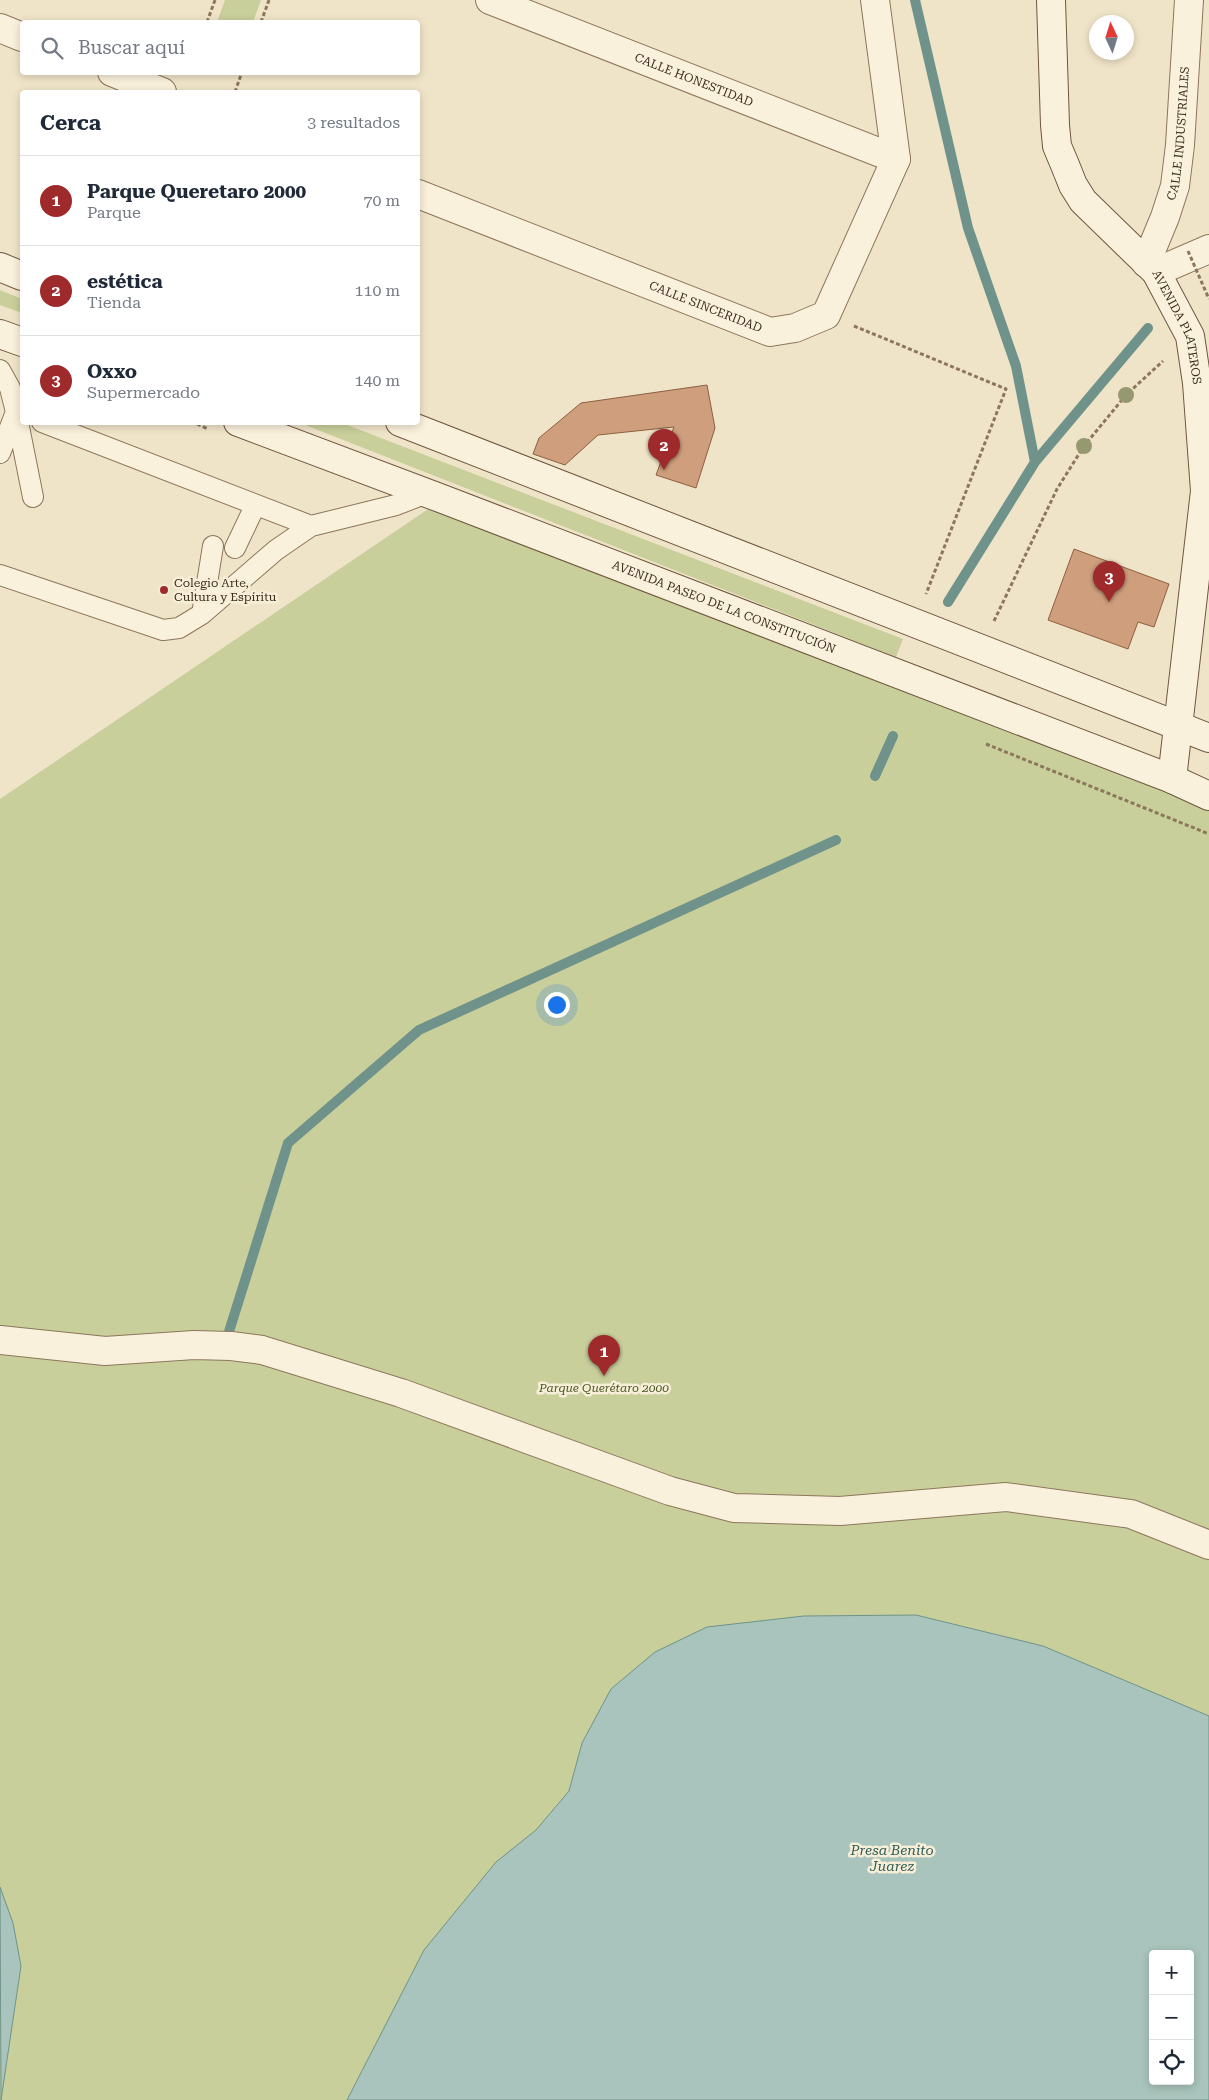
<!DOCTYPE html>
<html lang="es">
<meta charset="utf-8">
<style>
body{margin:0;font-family:"Roboto Serif",serif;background:#f6f6f7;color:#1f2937}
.controls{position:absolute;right:15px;bottom:15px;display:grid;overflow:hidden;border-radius:5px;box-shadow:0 2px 8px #0003}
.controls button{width:45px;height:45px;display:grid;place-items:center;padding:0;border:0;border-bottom:1px solid #e0e1e3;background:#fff;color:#1f2937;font:25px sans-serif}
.compass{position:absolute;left:1089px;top:15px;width:45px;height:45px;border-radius:50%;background:#fff;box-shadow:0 2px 8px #0003;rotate:356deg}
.you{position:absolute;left:556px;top:1004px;width:18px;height:18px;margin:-12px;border:4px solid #fff;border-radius:50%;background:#1a73e8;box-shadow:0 0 0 8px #1a73e833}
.badge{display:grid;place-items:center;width:32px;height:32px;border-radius:50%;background:#9e2a2b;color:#fff;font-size:16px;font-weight:700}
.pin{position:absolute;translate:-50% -41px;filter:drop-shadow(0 1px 2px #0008)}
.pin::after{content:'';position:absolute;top:26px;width:18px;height:15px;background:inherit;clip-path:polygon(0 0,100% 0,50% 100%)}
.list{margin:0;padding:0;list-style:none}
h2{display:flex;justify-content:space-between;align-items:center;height:65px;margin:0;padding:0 20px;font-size:21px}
h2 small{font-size:16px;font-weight:400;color:#747a83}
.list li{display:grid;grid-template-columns:32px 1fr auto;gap:15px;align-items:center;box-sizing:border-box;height:90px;padding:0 20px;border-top:1px solid #e0e1e3}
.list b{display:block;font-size:19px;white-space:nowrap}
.list p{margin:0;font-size:16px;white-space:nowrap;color:#747a83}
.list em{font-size:16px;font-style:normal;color:#747a83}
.icon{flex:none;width:28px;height:28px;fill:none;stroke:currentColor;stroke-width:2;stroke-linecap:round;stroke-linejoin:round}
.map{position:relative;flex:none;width:1209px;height:2100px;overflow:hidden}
.search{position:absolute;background:#fff;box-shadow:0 2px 8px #0003;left:20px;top:20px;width:400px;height:55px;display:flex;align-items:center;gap:12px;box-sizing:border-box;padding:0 18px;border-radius:5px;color:#747a83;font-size:19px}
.panel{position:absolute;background:#fff;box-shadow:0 2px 8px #0003;left:20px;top:90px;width:400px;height:335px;border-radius:5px}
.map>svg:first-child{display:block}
.green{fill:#c9cf9b;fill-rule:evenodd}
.water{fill:#a9c4bc;stroke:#6f938a;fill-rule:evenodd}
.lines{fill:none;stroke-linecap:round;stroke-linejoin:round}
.stream{stroke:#6f938a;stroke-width:10}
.building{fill:#cf9f7d;stroke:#8d5f41}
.lane-casing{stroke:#8d765c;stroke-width:22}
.street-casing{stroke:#8d765c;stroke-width:30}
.secondary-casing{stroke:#6f573f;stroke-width:30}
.path{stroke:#8d765c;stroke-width:3;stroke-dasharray:4 2.5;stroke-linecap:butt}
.lane{stroke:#faf1dc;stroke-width:20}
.street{stroke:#faf1dc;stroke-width:28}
.secondary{stroke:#faf1dc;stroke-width:28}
.path-bridge{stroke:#8d765c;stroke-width:3;stroke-dasharray:4 2.5;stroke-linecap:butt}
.tree{fill:#96986f}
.poi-dot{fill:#9e2a2b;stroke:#f7eed8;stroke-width:2}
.labels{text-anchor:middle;stroke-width:5;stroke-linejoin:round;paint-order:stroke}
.street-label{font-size:12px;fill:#3d2e20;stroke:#f7eed8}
.poi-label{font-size:12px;fill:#3d2e20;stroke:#f7eed8;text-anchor:start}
.park-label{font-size:12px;font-style:italic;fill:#4d5a26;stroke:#f7eed8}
.water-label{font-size:14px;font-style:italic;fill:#2f5d5a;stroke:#f7eed8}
</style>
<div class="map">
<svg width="1209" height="2100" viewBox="0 0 1209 2100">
<rect width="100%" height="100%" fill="#f0e4c8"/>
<path class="green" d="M 225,0 L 261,0 L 253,22 L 217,22 Z
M 0,290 L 22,299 L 22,313 L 0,305 Z
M 300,423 L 342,423 L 903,639 L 896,657 Z
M 440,501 L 1209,794 L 1209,2100 L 0,2100 L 0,799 ZM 1153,1954 L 1190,1954 L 1190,2081 L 1153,2081 Z"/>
<path class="water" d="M 916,1615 L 1043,1646 L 1209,1716 L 1209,2100 L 347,2100 L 424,1950 L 496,1862 L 536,1830 L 569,1791 L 582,1743 L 611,1689 L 655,1652 L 707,1627 L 804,1616 ZM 1153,1954 L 1190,1954 L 1190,2081 L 1153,2081 Z
M 0,1887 L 13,1923 L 21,1966 L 1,2100 Z"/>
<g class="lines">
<path class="stream" d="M 915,0 L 968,228 L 1016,366 L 1035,462 L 948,602
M 1035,462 L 1148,328
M 875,776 L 893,736
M 227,1338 L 288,1143 L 419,1030 L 836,840"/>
</g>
<path class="building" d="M 707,385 L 715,428 L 696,488 L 656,475 L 674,427 L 598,435 L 565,465 L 533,454 L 539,438 L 581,403 Z
M 1074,549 L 1169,584 L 1154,627 L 1138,622 L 1128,649 L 1048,620 Z"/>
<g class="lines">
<defs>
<path id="lane" d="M 0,370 L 10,388 L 16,412 L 22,415
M 16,412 L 33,497
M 42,422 L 311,526 L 396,505 L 427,493
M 0,453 L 16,412
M 235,548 L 255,506
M 0,575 L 163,630 L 179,628 L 202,614 L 276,550 L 311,526
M 202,614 L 213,546"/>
<g id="street">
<path id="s1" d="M 490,0 L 896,159"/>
<path d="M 0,28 L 22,37"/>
<path d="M 112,72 L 162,92"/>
<path id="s2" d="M 418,194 L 770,332 L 795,328 L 826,315 L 896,159 L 875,0"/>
<path id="s3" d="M 1146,263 L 1165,217 L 1175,186 L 1180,145 L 1189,0"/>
<path d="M 1156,272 L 1209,249"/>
<path d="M 0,1340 L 105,1351 L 194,1345 L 231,1346 L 262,1350 L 401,1393 L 670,1491 L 734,1508 L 840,1511 L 1006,1497 L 1131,1514 L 1209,1545"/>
</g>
<g id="secondary">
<path id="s4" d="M 1051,0 L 1055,125 L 1057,146 L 1065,165 L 1073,185 L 1083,201 L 1156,272 L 1190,336 L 1197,383 L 1205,491 L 1172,779"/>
<path d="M 0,267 L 22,276"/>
<path d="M 0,334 L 22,342"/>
<path id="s5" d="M 238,422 L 440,498 L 1172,779 L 1209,796"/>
<path d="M 400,422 L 1209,738"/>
</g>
</defs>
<use href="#lane" class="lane-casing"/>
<use href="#street" class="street-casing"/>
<use href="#secondary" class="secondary-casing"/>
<path class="path" d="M 207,22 L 215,0
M 261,22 L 269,0
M 235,92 L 242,72
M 854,326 L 1006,389 L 926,594
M 197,424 L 208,429
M 994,621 L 1057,489 L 1084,446 L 1126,395 L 1163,361
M 986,744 L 1209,834"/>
<use href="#lane" class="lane"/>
<use href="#street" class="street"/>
<use href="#secondary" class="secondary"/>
<path class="path-bridge" d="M 1188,251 L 1209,299"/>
</g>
<g class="tree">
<circle cx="1126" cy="395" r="8"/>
<circle cx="1084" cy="446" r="8"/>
</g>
<circle class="poi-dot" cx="164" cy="590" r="5"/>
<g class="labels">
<g class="street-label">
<text dy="4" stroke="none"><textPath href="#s1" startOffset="219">CALLE HONESTIDAD</textPath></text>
<text dy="4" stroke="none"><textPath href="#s3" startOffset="135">CALLE INDUSTRIALES</textPath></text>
<text dy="4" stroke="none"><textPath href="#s2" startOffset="309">CALLE SINCERIDAD</textPath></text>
<text dy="4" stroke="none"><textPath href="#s4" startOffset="369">AVENIDA PLATEROS</textPath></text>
<text dy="4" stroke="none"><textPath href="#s5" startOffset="520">AVENIDA PASEO DE LA CONSTITUCIÓN</textPath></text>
</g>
<g class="poi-label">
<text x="174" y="587">Colegio Arte,<tspan x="174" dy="14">Cultura y Espíritu</tspan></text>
</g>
<g class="park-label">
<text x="604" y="1392">Parque Querétaro 2000</text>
</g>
<g class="water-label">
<text x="892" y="1855">Presa Benito<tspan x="892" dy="16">Juarez</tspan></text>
</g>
</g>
</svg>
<div class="controls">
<button>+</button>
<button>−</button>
<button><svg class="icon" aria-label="locate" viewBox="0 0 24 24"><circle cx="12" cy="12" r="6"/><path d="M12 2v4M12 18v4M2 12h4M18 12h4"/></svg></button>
</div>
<svg class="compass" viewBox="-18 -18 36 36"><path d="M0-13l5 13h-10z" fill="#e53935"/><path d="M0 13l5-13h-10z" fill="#747a83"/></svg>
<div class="you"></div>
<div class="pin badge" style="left:604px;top:1376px">1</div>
<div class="pin badge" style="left:664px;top:470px">2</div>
<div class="pin badge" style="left:1109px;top:602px">3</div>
<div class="search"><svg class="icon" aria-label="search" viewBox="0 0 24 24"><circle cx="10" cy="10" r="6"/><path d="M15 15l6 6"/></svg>Buscar aquí</div>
<section class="panel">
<h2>Cerca<small>3 resultados</small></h2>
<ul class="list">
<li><span class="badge">1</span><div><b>Parque Queretaro 2000</b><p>Parque</p></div><em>70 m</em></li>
<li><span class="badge">2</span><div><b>estética</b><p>Tienda</p></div><em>110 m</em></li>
<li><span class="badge">3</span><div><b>Oxxo</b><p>Supermercado</p></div><em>140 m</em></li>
</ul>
</section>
</div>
